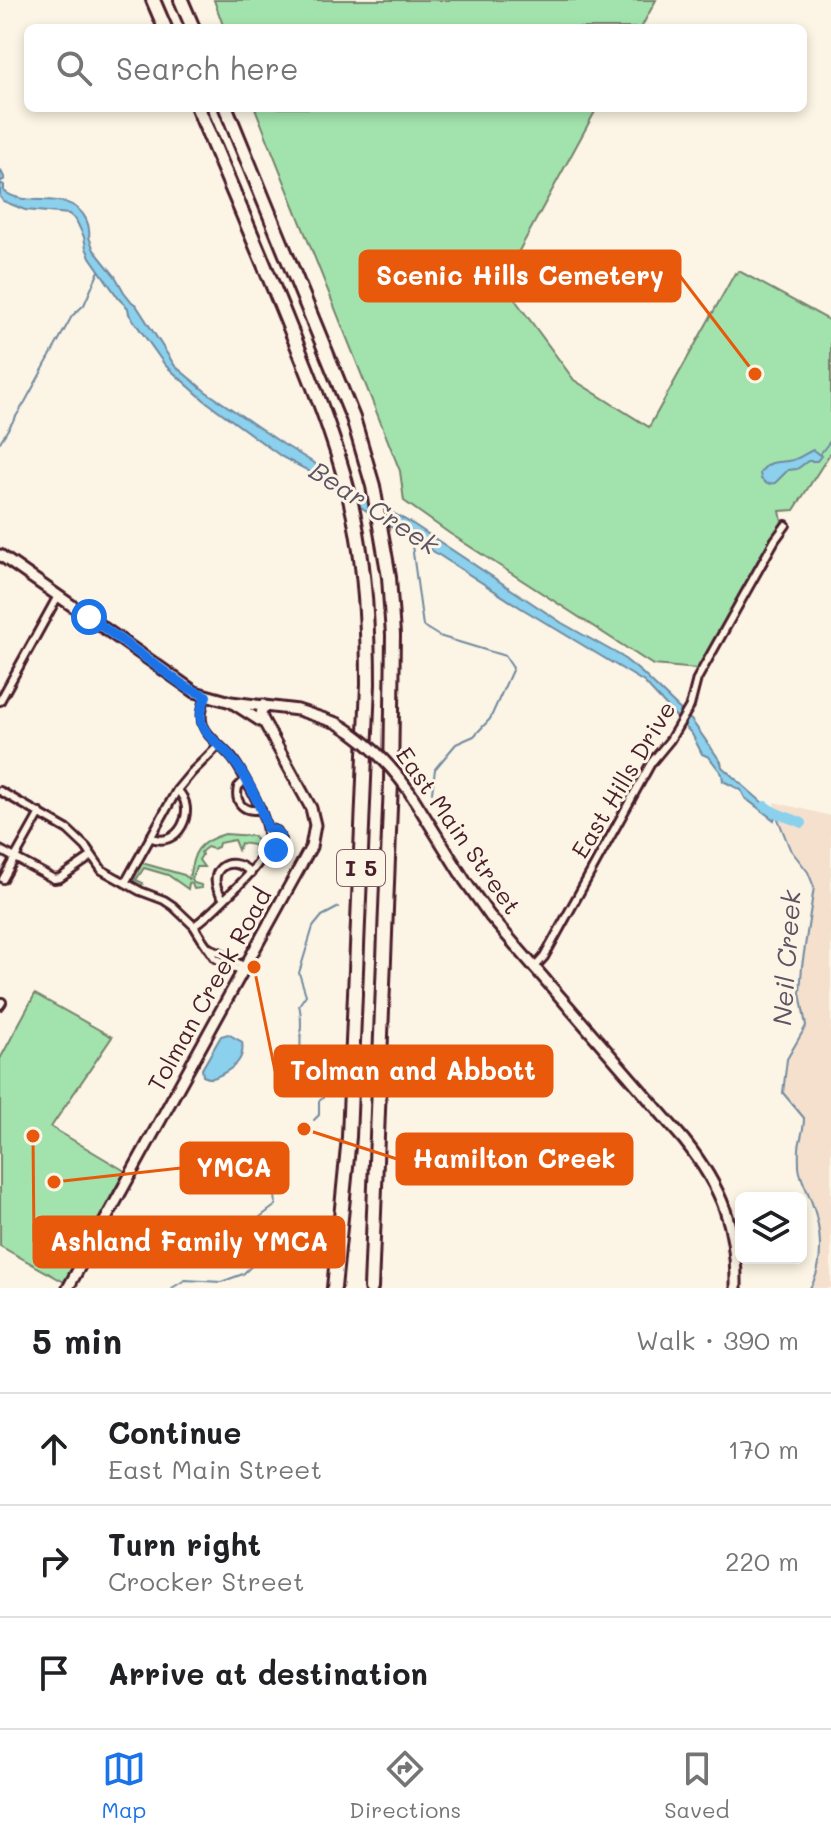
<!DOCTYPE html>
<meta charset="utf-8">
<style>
body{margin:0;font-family:Mali,sans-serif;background:#f6f6f6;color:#202124}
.controls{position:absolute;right:24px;bottom:24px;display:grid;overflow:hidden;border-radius:12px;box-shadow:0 4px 12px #0003}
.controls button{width:72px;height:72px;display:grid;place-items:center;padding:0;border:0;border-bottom:2px solid #e0e0e0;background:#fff;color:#202124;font:40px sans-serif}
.stop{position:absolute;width:24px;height:24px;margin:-18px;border:6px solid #1a73e8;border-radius:50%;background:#fff}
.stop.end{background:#1a73e8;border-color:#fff;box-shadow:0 2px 8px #0008}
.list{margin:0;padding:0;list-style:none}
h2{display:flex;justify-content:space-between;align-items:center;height:104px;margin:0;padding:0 32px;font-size:34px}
h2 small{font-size:26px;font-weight:400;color:#757577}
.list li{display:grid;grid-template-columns:52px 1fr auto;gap:24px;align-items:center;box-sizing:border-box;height:112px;padding:0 32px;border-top:2px solid #e0e0e0}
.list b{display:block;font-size:30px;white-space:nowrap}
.list p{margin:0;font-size:26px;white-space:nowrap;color:#757577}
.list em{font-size:26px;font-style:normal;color:#757577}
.icon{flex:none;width:44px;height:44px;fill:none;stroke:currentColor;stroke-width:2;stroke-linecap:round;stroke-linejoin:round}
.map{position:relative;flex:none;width:831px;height:1288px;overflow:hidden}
.search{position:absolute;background:#fff;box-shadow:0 4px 12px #0003;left:24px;right:24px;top:24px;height:88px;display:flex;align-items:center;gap:20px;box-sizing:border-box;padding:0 28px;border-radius:12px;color:#757577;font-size:30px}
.sheet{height:440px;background:#fff}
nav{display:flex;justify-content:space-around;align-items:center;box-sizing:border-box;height:112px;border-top:2px solid #e0e0e0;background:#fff;font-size:22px;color:#757577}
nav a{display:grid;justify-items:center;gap:4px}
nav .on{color:#1a73e8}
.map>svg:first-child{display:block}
.built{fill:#f4e0cd}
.green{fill:#a2e3ad;stroke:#76816c;stroke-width:2}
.water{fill:#8bd0ec;stroke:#71899f;stroke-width:2}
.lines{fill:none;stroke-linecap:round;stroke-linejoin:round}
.stream{stroke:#71899f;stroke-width:2}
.river{stroke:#8bd0ec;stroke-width:10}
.street-casing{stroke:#4a1f2b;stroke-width:12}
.secondary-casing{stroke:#4a1f2b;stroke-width:15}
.highway-casing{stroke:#4a1f2b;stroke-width:18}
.street{stroke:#fcf5e5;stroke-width:6}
.secondary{stroke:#fcf5e5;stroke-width:9}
.highway{stroke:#fcf5e5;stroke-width:12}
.secondary-bridge-casing{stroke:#4a1f2b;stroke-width:15;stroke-linecap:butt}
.secondary-bridge{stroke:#fcf5e5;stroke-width:9}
.route{stroke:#1a73e8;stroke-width:10}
.labels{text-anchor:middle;stroke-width:6;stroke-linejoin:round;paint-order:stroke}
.shield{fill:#fcf5e5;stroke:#7f5f63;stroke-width:2}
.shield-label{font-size:22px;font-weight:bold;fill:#4a1f2b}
.street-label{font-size:24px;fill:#4a1f2b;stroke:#fcf5e5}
.water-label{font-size:26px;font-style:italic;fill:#5e5465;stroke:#fcf5e5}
.leader{fill:none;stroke:#e8590c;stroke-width:3}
.callout-dot{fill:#e8590c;stroke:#fcf5e5;stroke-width:3}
.callout{fill:#e8590c;stroke:#e8590c;stroke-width:3}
.callout-label{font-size:26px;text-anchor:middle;font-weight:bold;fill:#fff}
</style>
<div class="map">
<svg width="831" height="1288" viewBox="0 0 831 1288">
<rect width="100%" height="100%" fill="#fcf5e5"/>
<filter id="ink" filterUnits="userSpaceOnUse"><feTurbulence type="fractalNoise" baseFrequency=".0125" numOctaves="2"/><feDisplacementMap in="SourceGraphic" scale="16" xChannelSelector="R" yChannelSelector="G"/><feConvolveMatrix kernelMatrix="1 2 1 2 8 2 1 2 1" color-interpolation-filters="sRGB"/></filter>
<g filter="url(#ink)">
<path class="built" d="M 774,802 L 831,816 L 831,1288 L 810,1288 L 815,1281 L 819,1266 L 821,1252 L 813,1206 L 799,1171 L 799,1143 L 804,1132 L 804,1118 L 783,1093 L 787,1059 L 806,1026 L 800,993 L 802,966 L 814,887 L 808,872 L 790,849 L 783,833 L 776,814 Z"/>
<path class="green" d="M 214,0 L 656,0 L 641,28 L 224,28 Z
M 255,108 L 597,108 L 502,282 L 574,380 L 649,427 L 735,273 L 737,274 L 739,271 L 831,321 L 831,452 L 794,510 L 780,511 L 782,521 L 780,527 L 698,669 L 653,665 L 449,533 L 404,501 L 400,471 Z
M 225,834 L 253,836 L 258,842 L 259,853 L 255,853 L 254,845 L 241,843 L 238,850 L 234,840 L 219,843 L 218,847 L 213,849 L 207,847 L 201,852 L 202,855 L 199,860 L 204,867 L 196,867 L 192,880 L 194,883 L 201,885 L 202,888 L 194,889 L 192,884 L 189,883 L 188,889 L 168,875 L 144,868 L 136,880 L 143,883 L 142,886 L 133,881 L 142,863 L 184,875 L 189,879 C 193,852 197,842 225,834 Z
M 35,994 L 112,1037 L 51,1127 L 125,1171 L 64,1282 L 0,1246 L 0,1059 Z"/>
<path class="water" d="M 0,169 L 5,179 L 1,181 L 0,183 L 4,185 L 4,191 C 27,210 70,187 86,219 C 89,225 90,230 89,237 L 94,250 L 115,276 L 124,292 L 132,302 L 136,305 L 175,366 L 205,391 L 283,444 L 319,466 L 354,492 L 413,524 L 562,623 L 621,656 L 641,672 L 692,721 L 721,762 L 722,767 L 764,804 L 777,810 L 774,820 L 745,798 L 741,790 L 723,781 L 722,774 L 709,757 L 702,754 L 692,734 L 644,682 L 521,608 L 425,546 L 387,525 L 307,470 L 282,457 L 204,400 L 165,365 L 129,314 L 128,308 L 119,299 L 90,257 L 86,248 L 84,237 L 76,220 L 69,214 L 25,210 L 3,201 L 0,197 Z
M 813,450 L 821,456 L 817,461 L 808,461 L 797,469 L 788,470 L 775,483 L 767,484 L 761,479 L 760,473 C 770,458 779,464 793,460 C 800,458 806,453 813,450 Z
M 228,1034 L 242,1042 C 245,1059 235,1067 222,1074 C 214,1078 212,1080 203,1076 L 202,1069 L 221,1036 Z"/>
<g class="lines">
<path class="stream" d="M 0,442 L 25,402 L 72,316 L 84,305 L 99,271
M 820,454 L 831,440
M 411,538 L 423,626 L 439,636 L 505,656 L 513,668 L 490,719 L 474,736 L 456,744 L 435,769 L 432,793
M 776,814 L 790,849 L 808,872 L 814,887 L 802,966 L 800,993 L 806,1026 L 787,1059 L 783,1093 L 804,1118 C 804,1128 802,1133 800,1142 C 798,1149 799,1160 799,1167 C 800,1179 808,1191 812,1203 C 821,1227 825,1265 810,1288
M 314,1120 L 319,1115 L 319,1101 L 323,1098 C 323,1089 320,1087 312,1084 L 313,1075 C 291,1057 306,1028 299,1005 L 306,995 L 299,973 L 313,927 L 322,916 L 339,907
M 172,1288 L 185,1280 L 221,1282 L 243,1274 L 257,1261 L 255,1240 L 260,1217 L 276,1205 L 275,1195 L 266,1190 L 271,1177 L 288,1154"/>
<path class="river" d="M 765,806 C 776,815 789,817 802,823"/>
<defs>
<path id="street" d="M 0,701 L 58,596
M 245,780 L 238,787 C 234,804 245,813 261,809
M 0,791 L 68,830 L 86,847 L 102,870 L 140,891 L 164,900 L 173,906 L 194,926 L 202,939 L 215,958 L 242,972
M 150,837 C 177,851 199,809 177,790
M 0,850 L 54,879 L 60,878 L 92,856
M 266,851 L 276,850 L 281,840 L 277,831 L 267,828
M 3,879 L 40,813
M 125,883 L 177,790 L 192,772 L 219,745
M 224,899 C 202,874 228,850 251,873
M 194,926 C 210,915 222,901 236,888 C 273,851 276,837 251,790 C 245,780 240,768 232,758 C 211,734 193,732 206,696
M 207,947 L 219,952 L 245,967
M 535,967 L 544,957 L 651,763 L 670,740 L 690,706 L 697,679 L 775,540 L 786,525
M 0,1005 L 2,1002"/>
<path id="secondary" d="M 0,555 L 195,692 L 231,702 L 298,710 L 337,723
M 234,704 L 262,722
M 409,791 L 465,881 L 490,916 L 684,1140 C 722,1188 737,1226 736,1288
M 68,1288 L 311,847 L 315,825 L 311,808 L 263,720 L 261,715 L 263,705"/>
<path id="highway" d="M 153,0 L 165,28
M 181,0 L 193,28
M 198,108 C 228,180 259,251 288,323 C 316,391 344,459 357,532 C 366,582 368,633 368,684 L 349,1137 L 334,1288
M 226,108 L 353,418 L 373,486 L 389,577 L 393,635 L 391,782 L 371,1288"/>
</defs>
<use href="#street" class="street-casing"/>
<use href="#secondary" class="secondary-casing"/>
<use href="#highway" class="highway-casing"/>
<use href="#street" class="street"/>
<use href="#secondary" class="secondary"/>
<use href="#highway" class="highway"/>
<defs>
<path id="secondary-bridge" d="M 337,723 C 367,740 389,763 409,791"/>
</defs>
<use href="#secondary-bridge" class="secondary-bridge-casing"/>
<use href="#secondary-bridge" class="secondary-bridge"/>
</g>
</g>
<g class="lines" filter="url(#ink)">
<path class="route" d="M 89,617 L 186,687 L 206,696 C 202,706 198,716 203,727 C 209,738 221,746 229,755 C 245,773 261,805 267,828 L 277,831 L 280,836 L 279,846 L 276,850"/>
</g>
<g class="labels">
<rect class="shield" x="337" y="850" width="48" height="36" rx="6"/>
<g class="shield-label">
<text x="361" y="876">I 5</text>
</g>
<g class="street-label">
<text transform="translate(624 780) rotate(-59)" y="8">East Hills Drive</text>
<text transform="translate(458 831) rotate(55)" y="8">East Main Street</text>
<text transform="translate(210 990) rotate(-61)" y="8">Tolman Creek Road</text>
</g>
<g class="water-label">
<text transform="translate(374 508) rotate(33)" y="9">Bear Creek</text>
<text transform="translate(787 958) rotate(-86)" y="9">Neil Creek</text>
</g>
</g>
<path class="leader" d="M755 374L680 276M254 967L275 1071M304 1129L397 1159M54 1182L181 1168M33 1136L34 1242"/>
<g class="callout-dot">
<circle cx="755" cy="374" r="8"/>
<circle cx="254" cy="967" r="8"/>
<circle cx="304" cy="1129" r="8"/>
<circle cx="54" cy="1182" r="8"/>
<circle cx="33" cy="1136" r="8"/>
</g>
<g class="callout">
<rect x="360" y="251" width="320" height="50" rx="8"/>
<rect x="275" y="1046" width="277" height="50" rx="8"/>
<rect x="397" y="1134" width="235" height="50" rx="8"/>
<rect x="181" y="1143" width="107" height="50" rx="8"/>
<rect x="34" y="1217" width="310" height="50" rx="8"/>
</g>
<g class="callout-label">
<text x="520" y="285">Scenic Hills Cemetery</text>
<text x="413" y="1080">Tolman and Abbott</text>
<text x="514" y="1168">Hamilton Creek</text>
<text x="234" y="1177">YMCA</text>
<text x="189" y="1251">Ashland Family YMCA</text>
</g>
</svg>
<div class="controls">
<button><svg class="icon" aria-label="layers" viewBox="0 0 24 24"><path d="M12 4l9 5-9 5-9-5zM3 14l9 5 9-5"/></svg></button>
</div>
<div class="stop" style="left:89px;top:617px"></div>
<div class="stop end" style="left:276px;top:850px"></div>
<div class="search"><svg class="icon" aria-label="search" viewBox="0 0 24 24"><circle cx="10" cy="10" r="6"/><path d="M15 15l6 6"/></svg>Search here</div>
</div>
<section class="sheet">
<h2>5 min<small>Walk · 390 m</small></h2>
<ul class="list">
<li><svg class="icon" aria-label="ahead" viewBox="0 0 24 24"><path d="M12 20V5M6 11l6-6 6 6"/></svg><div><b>Continue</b><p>East Main Street</p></div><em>170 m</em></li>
<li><svg class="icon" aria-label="right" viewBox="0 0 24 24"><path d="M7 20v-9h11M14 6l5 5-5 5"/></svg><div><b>Turn right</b><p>Crocker Street</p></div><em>220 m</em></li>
<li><svg class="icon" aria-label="arrive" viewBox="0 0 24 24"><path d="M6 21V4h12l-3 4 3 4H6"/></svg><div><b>Arrive at destination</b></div></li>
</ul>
</section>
<nav>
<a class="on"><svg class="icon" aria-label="map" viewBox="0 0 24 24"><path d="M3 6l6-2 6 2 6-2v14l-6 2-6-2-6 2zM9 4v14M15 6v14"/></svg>Map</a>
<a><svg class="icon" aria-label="directions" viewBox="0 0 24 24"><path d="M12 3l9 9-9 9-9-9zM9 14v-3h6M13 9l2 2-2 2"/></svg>Directions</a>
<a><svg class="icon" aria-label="saved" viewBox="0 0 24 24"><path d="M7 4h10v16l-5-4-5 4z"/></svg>Saved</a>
</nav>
